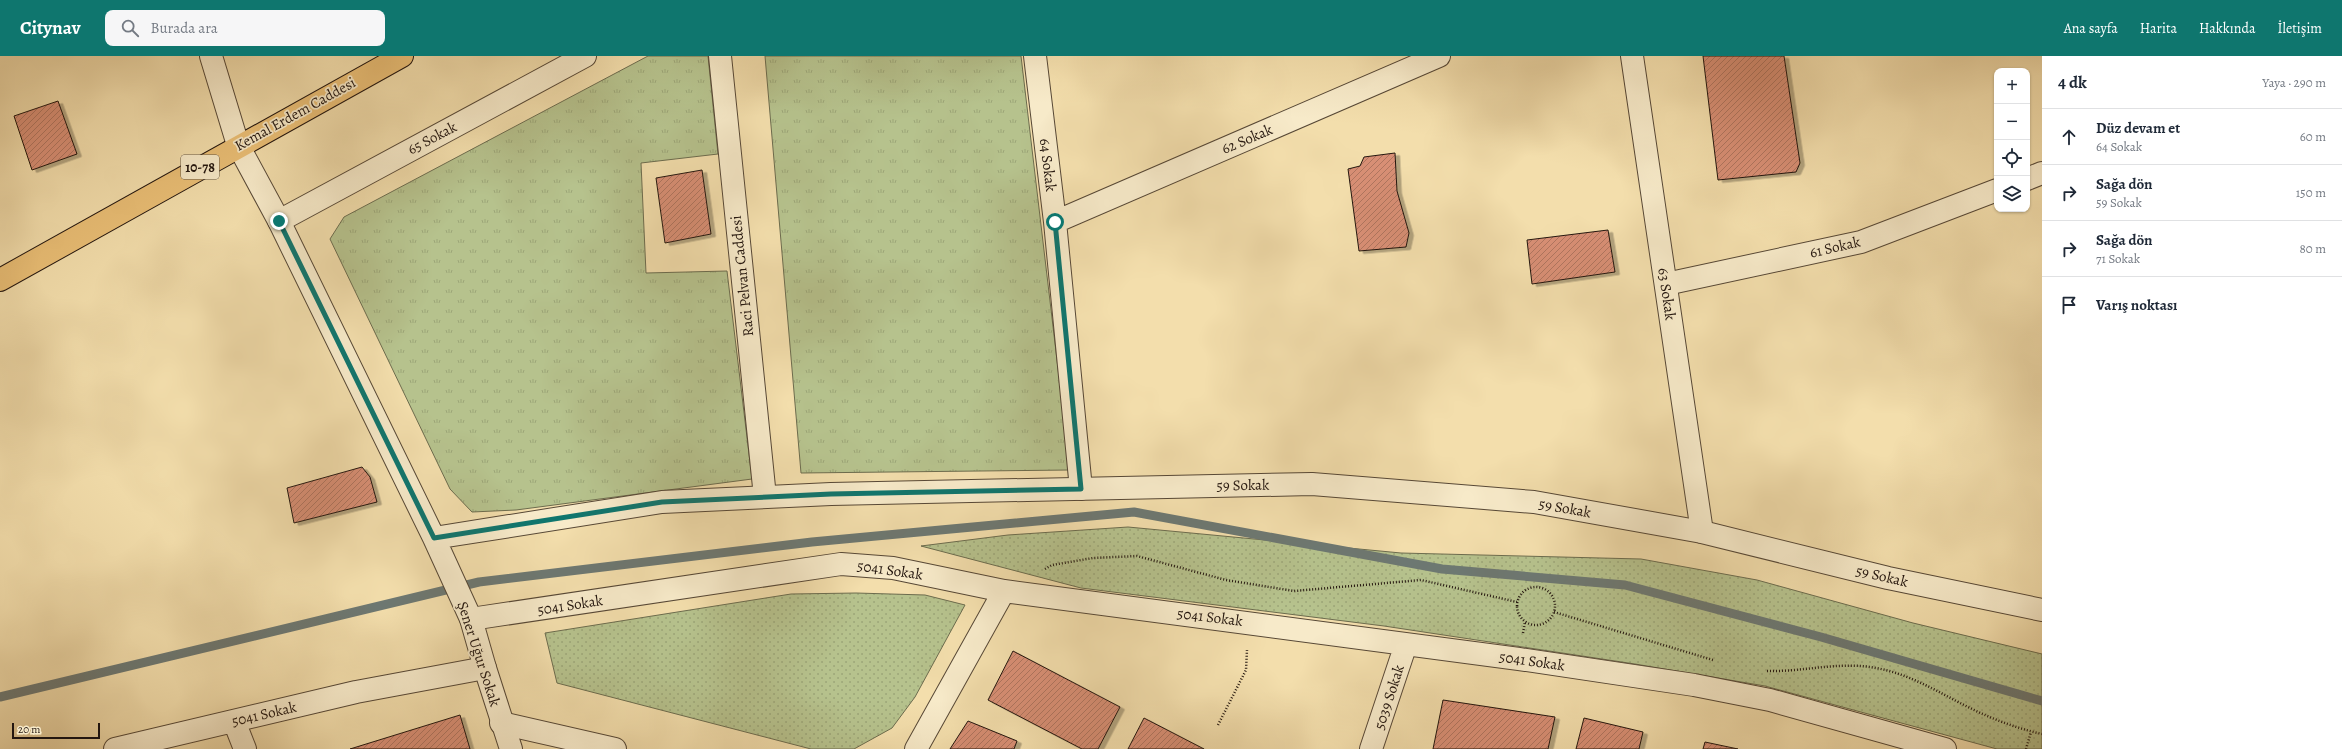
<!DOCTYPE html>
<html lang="tr">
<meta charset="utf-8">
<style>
body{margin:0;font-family:Alegreya,serif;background:#f6f6f7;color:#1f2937}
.controls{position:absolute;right:12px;top:12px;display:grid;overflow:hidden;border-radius:8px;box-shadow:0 1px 3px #0004}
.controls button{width:36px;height:36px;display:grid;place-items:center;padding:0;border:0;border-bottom:1px solid #e0e1e3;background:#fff;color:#1f2937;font:20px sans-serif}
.scale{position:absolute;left:12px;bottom:10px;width:88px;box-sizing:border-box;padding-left:4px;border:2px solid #23160f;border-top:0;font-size:11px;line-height:14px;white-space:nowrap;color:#23160f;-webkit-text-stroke:3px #f7eac9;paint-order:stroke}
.stop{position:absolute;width:12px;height:12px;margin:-9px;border:3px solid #0f766e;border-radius:50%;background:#fff}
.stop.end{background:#0f766e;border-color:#fff;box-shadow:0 1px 4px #0008}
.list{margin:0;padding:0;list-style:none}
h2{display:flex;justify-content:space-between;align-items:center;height:52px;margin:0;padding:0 16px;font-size:17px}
h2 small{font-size:13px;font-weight:400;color:#747a83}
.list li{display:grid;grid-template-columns:26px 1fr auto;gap:12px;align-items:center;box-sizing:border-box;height:56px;padding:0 16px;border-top:1px solid #e0e1e3}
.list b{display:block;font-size:15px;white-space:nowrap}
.list p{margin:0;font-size:13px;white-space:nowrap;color:#747a83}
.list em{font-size:13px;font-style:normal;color:#747a83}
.icon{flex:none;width:22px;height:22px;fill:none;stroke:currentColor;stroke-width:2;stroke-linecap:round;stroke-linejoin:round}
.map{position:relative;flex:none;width:2042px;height:693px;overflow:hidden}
header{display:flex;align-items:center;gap:24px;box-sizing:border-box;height:56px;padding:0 20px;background:#0f766e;color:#fff}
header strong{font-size:19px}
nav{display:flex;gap:22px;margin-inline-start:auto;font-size:14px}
.search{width:280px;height:36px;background:#f6f6f7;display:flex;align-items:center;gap:10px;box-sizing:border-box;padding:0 14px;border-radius:8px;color:#747a83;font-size:15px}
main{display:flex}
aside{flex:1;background:#fff}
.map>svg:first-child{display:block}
.grass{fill:url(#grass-tufts);stroke:#6c6c4e}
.park{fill:url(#park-dots);stroke:#6c6c4e}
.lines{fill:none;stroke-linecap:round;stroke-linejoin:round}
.stream{stroke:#6d7872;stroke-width:9}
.building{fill:url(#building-hatch);stroke:#23160f;filter:url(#shadow)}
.minor-casing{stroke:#574836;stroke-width:24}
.tertiary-casing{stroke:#574836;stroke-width:24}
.primary-casing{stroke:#23160f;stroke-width:24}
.path{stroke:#23160f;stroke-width:2.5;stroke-dasharray:1 2;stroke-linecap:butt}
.minor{stroke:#f7eac9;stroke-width:22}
.tertiary{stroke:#f7eac9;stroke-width:22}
.primary{stroke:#eabf76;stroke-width:22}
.route{stroke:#0f766e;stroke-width:5}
.labels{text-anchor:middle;stroke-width:3.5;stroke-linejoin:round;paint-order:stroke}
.shield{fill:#f7eac9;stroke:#635647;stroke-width:1}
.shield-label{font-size:14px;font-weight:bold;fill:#23160f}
.street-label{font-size:15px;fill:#23160f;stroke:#f7eac9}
</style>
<header>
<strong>Citynav</strong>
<div class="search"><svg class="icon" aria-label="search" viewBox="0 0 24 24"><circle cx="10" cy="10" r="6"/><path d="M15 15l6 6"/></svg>Burada ara</div>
<nav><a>Ana sayfa</a><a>Harita</a><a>Hakkında</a><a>İletişim</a></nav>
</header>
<main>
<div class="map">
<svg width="2042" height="693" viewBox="0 0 2042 693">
<defs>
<pattern id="grass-tufts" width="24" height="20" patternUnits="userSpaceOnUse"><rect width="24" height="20" fill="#b6c28d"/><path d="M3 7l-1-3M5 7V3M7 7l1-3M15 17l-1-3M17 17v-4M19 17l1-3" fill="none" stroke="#9ca678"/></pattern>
<pattern id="park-dots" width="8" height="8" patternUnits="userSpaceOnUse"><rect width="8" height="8" fill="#b6c28d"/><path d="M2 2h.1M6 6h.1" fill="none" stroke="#9ca678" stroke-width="1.8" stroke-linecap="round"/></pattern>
<pattern id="building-hatch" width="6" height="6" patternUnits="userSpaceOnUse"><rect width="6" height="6" fill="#d88f75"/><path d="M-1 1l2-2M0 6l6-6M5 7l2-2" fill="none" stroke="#af745e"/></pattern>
<filter id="shadow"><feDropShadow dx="4.5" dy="2.5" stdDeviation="0" flood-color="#0004"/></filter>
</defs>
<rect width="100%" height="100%" fill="#f3deac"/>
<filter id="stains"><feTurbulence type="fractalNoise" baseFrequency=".005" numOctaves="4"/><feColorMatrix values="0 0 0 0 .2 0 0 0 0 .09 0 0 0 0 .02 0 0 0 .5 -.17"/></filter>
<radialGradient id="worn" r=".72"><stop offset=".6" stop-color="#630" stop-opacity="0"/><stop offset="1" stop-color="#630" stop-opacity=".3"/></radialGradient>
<path class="grass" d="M 648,0 L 708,0 L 718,98 L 641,107 L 646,217 L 727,215 L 752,423 L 516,454 L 472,456 L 450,433 L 330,183 L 344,161 Z
M 765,0 L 1021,0 L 1070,414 L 801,417 Z"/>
<path class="park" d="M 1128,471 L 1401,497 L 1641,503 L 1757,524 L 1913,567 L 2042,598 L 2042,693 L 1997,693 L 1765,630 L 1635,608 L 1384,570 L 1081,532 L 921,490 L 1008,479 Z
M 856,537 L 925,539 L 965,549 L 915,641 L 892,672 L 854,693 L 811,693 L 557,627 L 545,577 L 791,538 Z"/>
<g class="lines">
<path class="stream" d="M 0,641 L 479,526 L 812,486 L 1134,456 L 1442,513 L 1625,529 L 1821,581 L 2042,645"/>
</g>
<path class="building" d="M 1703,0 L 1784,0 L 1800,107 L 1796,116 L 1718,124 Z
M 58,45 L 77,98 L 32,114 L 14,60 Z
M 1395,97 L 1397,135 L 1409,177 L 1406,191 L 1359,195 L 1348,113 L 1360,110 L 1364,101 Z
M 702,114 L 711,178 L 665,187 L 656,122 Z
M 1608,174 L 1615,216 L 1532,228 L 1527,184 Z
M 362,411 L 370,421 L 377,446 L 294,467 L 287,432 Z
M 1013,595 L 1120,651 L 1098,693 L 1082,693 L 988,644 Z
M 1443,644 L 1555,661 L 1548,693 L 1433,693 Z
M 460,659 L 470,693 L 350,693 Z
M 1144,662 L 1204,693 L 1128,693 Z
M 1584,662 L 1643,676 L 1639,693 L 1576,693 Z
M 968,665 L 1017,685 L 1014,693 L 950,693 Z
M 1705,686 L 1738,693 L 1703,693 Z"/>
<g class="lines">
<defs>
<path id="minor" d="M 211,0 L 238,89
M 720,0 L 765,441
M 1035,0 L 1055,166 L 1081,433
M 1632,0 L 1702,476
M 2027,123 L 2042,117
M 279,165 L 585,0
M 1055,166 L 1439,0
M 1666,228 L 1861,186 L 1997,134
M 471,563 L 841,508 L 893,512 L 1004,535 L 1519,603 L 1694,629 L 1770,644 L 1945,693
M 234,665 L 245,693
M 501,667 L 615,693
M 115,693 L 356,636 L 485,612
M 916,693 L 1004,535
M 1371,693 L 1406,588"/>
<path id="tertiary" d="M 238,89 L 279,165 L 434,482 L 471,563 L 485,612 L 511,693
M 434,482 L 662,446 L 831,438 L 1312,428 L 1534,446 L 1702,476 L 1888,522 L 2042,554"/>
<path id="primary" d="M 0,224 L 402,0"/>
</defs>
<use href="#minor" class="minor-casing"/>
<use href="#tertiary" class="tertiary-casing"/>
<use href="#primary" class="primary-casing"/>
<path class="path" d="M 1045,513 L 1052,509 L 1093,502 L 1137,500 L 1226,524 L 1294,535 L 1421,524 L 1517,546
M1517 550a19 19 0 1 1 38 0a19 19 0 1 1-38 0Z
M 1554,556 L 1713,604
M 1523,577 L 1525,566
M 1767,615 C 1803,616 1840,605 1876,612 C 1910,618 1938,636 1968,651 C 1992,663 2016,672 2042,678
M 1218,669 L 1246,614 L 1247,594
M 2026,693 L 2031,676"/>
<use href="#minor" class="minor"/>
<use href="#tertiary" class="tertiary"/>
<use href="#primary" class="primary"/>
</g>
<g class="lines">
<path class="route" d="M 279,165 L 434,482 L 662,446 L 831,438 L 1081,433 L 1055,166"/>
</g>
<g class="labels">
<rect class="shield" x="181" y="99" width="38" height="24" rx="3"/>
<g class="shield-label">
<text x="200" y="116">10-78</text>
</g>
<g class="street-label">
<text transform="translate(295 58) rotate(-29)" y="5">Kemal Erdem Caddesi</text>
<text transform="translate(432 82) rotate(-28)" y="5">65 Sokak</text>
<text transform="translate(1247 83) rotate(-23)" y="5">62 Sokak</text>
<text transform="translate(1048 109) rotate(83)" y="5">64 Sokak</text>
<text transform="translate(1835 191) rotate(-13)" y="5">61 Sokak</text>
<text transform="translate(742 220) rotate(-96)" y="5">Raci Pelvan Caddesi</text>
<text transform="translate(1667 238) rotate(82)" y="5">63 Sokak</text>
<text transform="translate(1243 429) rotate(-1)" y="5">59 Sokak</text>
<text transform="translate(1565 452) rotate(10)" y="5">59 Sokak</text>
<text transform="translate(890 514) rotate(8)" y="5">5041 Sokak</text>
<text transform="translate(1882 520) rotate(13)" y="5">59 Sokak</text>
<text transform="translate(570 549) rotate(-9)" y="5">5041 Sokak</text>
<text transform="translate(1210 561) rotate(7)" y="5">5041 Sokak</text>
<text transform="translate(479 598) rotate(72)" y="5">Şener Uğur Sokak</text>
<text transform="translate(1532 605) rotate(8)" y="5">5041 Sokak</text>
<text transform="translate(1389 641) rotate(-72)" y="5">5039 Sokak</text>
<text transform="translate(264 658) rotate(-13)" y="5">5041 Sokak</text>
</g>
</g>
<rect width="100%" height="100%" filter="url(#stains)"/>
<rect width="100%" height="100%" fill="url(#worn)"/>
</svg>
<div class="controls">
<button>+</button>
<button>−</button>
<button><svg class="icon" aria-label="locate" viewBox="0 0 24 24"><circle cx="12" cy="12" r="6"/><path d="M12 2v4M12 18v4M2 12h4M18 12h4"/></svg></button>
<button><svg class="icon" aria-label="layers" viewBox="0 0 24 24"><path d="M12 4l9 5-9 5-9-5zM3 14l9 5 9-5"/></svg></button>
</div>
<div class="scale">20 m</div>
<div class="stop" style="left:1055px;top:166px"></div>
<div class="stop end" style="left:279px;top:165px"></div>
</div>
<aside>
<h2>4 dk<small>Yaya · 290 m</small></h2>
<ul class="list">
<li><svg class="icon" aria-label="ahead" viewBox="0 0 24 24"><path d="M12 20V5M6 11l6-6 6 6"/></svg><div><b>Düz devam et</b><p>64 Sokak</p></div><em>60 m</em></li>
<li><svg class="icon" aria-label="right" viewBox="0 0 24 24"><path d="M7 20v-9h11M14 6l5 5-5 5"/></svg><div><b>Sağa dön</b><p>59 Sokak</p></div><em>150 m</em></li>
<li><svg class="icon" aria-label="right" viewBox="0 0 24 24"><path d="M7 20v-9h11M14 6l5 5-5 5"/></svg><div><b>Sağa dön</b><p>71 Sokak</p></div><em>80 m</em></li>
<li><svg class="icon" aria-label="arrive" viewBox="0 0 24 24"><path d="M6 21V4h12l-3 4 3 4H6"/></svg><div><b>Varış noktası</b></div></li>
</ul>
</aside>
</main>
